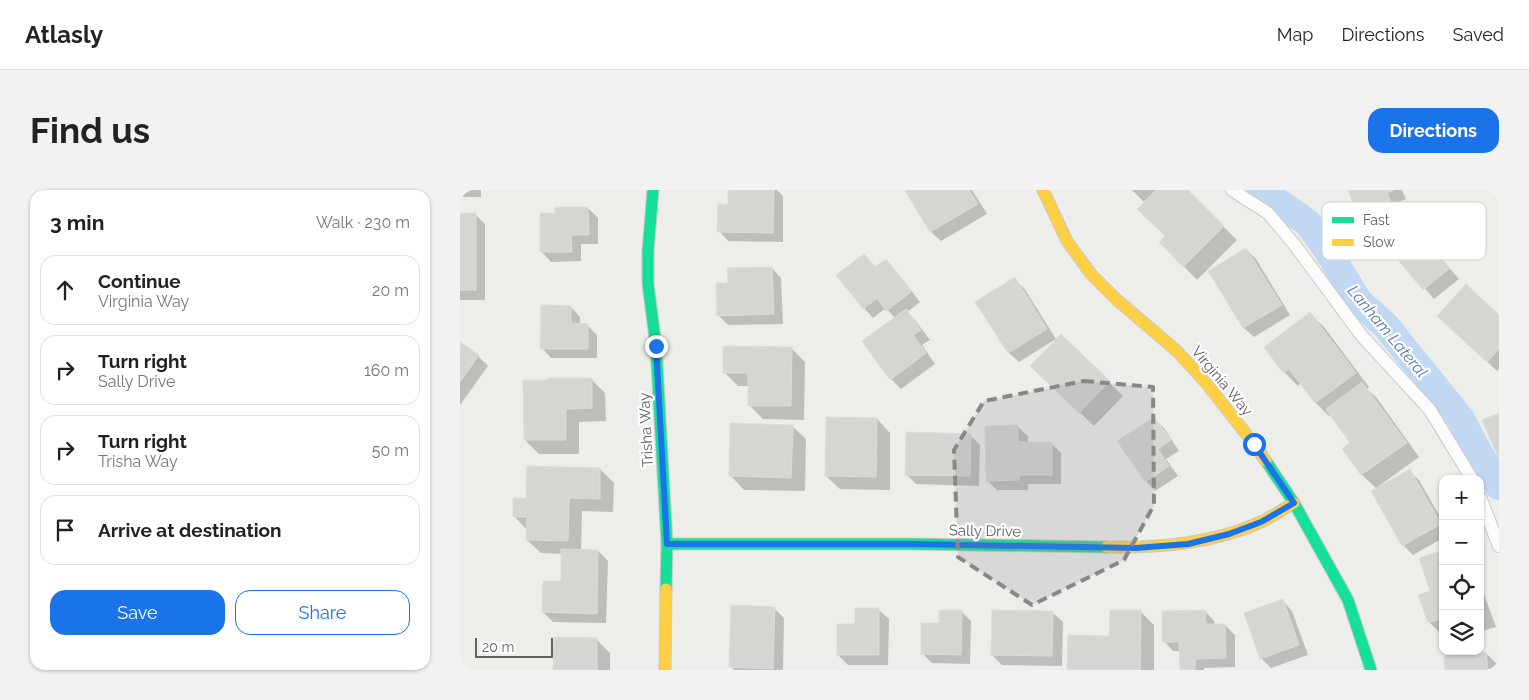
<!DOCTYPE html>
<meta charset="utf-8">
<style>
body{margin:0;font-family:Raleway,sans-serif;background:#f2f2f2;color:#222}
.controls{position:absolute;right:15px;bottom:15px;display:grid;overflow:hidden;border-radius:10px;box-shadow:0 1px 4px #0004}
.controls button{width:45px;height:45px;display:grid;place-items:center;padding:0;border:0;border-bottom:1px solid #e0e0e0;background:#fff;color:#222;font:25px sans-serif}
.scale{position:absolute;left:15px;bottom:12px;width:78px;box-sizing:border-box;padding-left:5px;border:2px solid #5e6165;border-top:0;font-size:14px;line-height:18px;white-space:nowrap;color:#5e6165;-webkit-text-stroke:4px #fff;paint-order:stroke}
.stop{position:absolute;width:15px;height:15px;margin:-11px;border:4px solid #1a73e8;border-radius:50%;background:#fff}
.stop.end{background:#1a73e8;border-color:#fff;box-shadow:0 1px 5px #0008}
.list{margin:0;padding:0;list-style:none}
h2{display:flex;justify-content:space-between;align-items:center;height:65px;margin:0;padding:0 20px;font-size:21px}
h2 small{font-size:16px;font-weight:400;color:#767676}
.list li{display:grid;grid-template-columns:32px 1fr auto;gap:15px;align-items:center;box-sizing:border-box;height:70px;margin:0 10px 10px;padding:0 10px;border:1px solid #e0e0e0;border-radius:15px}
.list b{display:block;font-size:19px;white-space:nowrap}
.list p{margin:0;font-size:16px;white-space:nowrap;color:#767676}
.list em{font-size:16px;font-style:normal;color:#767676}
.actions{display:flex;gap:10px;padding:15px 20px}
.actions a{flex:1;padding:11px 0;border:1px solid #1a73e8;border-radius:15px;text-align:center;font-size:18px;color:#1a73e8}
.actions .main{background:#1a73e8;color:#fff}
.icon{flex:none;width:28px;height:28px;fill:none;stroke:currentColor;stroke-width:2;stroke-linecap:round;stroke-linejoin:round}
.map{position:relative;flex:none;width:1039px;height:480px;overflow:hidden;border-radius:15px}
header{display:flex;align-items:center;gap:30px;box-sizing:border-box;height:70px;padding:0 25px;background:#fff;border-bottom:1px solid #e0e0e0}
header strong{font-size:24px}
nav{display:flex;gap:28px;margin-inline-start:auto;font-size:18px}
.intro{display:flex;align-items:center;justify-content:space-between;box-sizing:border-box;height:120px;padding:0 30px}
h1{margin:0;font-size:35px}
.button{padding:12px 22px;border-radius:15px;background:#1a73e8;color:#fff;font-size:18px;font-weight:700}
main{display:flex;gap:30px;padding:0 30px}
aside{flex:1;background:#fff;border-radius:15px;box-shadow:0 1px 4px #0004}
.map>svg:first-child{display:block}
.shadow{fill:#0003}
.lines{fill:none;stroke-linecap:round;stroke-linejoin:round}
.canal{stroke:#c2d7f2;stroke-width:28}
.building{fill:#d5d6d2;stroke:#dcdcd8}
.lane-casing{stroke:#cacbca;stroke-width:14}
.fast-casing{stroke:#c8c9c9;stroke-width:13}
.slow-casing{stroke:#c8c9c9;stroke-width:13}
.lane{stroke:#fcfcfc;stroke-width:12}
.fast{stroke:#16e098;stroke-width:11}
.slow{stroke:#ffcf43;stroke-width:11}
.route{stroke:#1a73e8;stroke-width:6}
.marked{fill:#86888a;fill-opacity:0.2;stroke:#86888a;stroke-width:4;stroke-dasharray:10 6;stroke-linejoin:round}
.labels{text-anchor:middle;stroke-width:4.5;stroke-linejoin:round;paint-order:stroke}
.street-label{font-size:15px;fill:#5e6165;stroke:#fff}
.water-label{font-size:16px;font-style:italic;fill:#5576b7;stroke:#fff}
.key{fill:#fff;stroke:#cfd0d1;stroke-width:1}
.key-label{font-size:14px;fill:#5e6165}
</style>
<header>
<strong>Atlasly</strong>
<nav><a>Map</a><a>Directions</a><a>Saved</a></nav>
</header>
<div class="intro"><h1>Find us</h1><a class="button">Directions</a></div>
<main>
<aside>
<h2>3 min<small>Walk · 230 m</small></h2>
<ul class="list">
<li><svg class="icon" aria-label="ahead" viewBox="0 0 24 24"><path d="M12 20V5M6 11l6-6 6 6"/></svg><div><b>Continue</b><p>Virginia Way</p></div><em>20 m</em></li>
<li><svg class="icon" aria-label="right" viewBox="0 0 24 24"><path d="M7 20v-9h11M14 6l5 5-5 5"/></svg><div><b>Turn right</b><p>Sally Drive</p></div><em>160 m</em></li>
<li><svg class="icon" aria-label="right" viewBox="0 0 24 24"><path d="M7 20v-9h11M14 6l5 5-5 5"/></svg><div><b>Turn right</b><p>Trisha Way</p></div><em>50 m</em></li>
<li><svg class="icon" aria-label="arrive" viewBox="0 0 24 24"><path d="M6 21V4h12l-3 4 3 4H6"/></svg><div><b>Arrive at destination</b></div></li>
</ul>
<div class="actions"><a class="main">Save</a><a>Share</a></div>
</aside>
<div class="map">
<svg width="1039" height="480" viewBox="0 0 1039 480">
<rect width="100%" height="100%" fill="#edede9"/>
<path class="shadow" d="M 0,0 L 21,0 L 21,7 L 0,7 Z
M 270,0 L 317,0 L 323,6 L 323,52 L 268,51 L 259,41 L 269,15 Z
M 450,0 L 512,0 L 527,24 L 481,51 L 471,42 L 447,2 Z
M 672,0 L 726,0 L 777,50 L 737,90 L 700,52 L 707,46 L 685,13 Z
M 889,0 L 942,0 L 946,9 L 936,13 L 943,29 L 912,42 L 902,32 Z
M 128,18 L 138,28 L 138,54 L 121,54 L 121,71 L 91,72 L 82,62 L 96,24 Z
M 962,22 L 992,55 L 979,66 L 999,89 L 974,109 L 925,53 Z
M 0,24 L 15,24 L 25,34 L 25,110 L 0,110 Z
M 786,59 L 796,69 L 830,125 L 794,147 L 784,138 L 750,81 Z
M 404,65 L 416,78 L 426,70 L 435,80 L 460,112 L 447,122 L 455,130 L 470,150 L 462,155 L 475,174 L 441,199 L 431,189 L 435,128 L 426,118 L 413,128 L 404,118 Z
M 312,78 L 321,88 L 323,134 L 268,135 L 258,125 L 269,94 Z
M 554,89 L 564,98 L 596,149 L 559,172 L 549,163 L 517,112 Z
M 111,117 L 120,127 L 120,135 L 127,135 L 137,145 L 137,168 L 91,168 L 82,158 Z
M 850,124 L 864,137 L 909,197 L 907,199 L 916,207 L 959,267 L 919,296 L 920,297 L 949,281 L 959,290 L 983,332 L 983,348 L 953,365 L 943,355 L 917,299 L 902,285 L 883,259 L 892,253 L 871,225 L 869,226 L 856,213 L 841,193 L 838,196 L 824,182 L 805,157 Z
M 1039,127 L 1039,179 L 1037,181 L 988,135 Z
M 601,146 L 663,206 L 634,236 L 586,190 Z
M 0,153 L 18,166 L 28,176 L 0,215 Z
M 331,158 L 345,172 L 344,230 L 303,229 L 289,215 L 289,196 L 278,196 L 264,182 Z
M 132,190 L 145,203 L 146,231 L 119,232 L 119,264 L 79,264 L 65,250 Z
M 694,228 L 704,238 L 719,261 L 706,269 L 718,286 L 695,301 L 686,291 Z
M 417,229 L 430,243 L 430,300 L 380,299 L 366,286 Z
M 332,236 L 346,249 L 345,301 L 284,300 L 271,286 Z
M 558,237 L 568,246 L 568,253 L 591,253 L 601,263 L 601,294 L 568,294 L 568,300 L 537,300 L 527,290 Z
M 510,245 L 520,255 L 519,296 L 456,294 L 446,284 Z
M 140,279 L 154,293 L 153,322 L 122,321 L 121,361 L 138,361 L 148,371 L 146,433 L 93,432 L 83,422 L 102,392 L 103,364 L 81,363 L 67,350 L 67,340 L 54,326 L 67,310 Z
M 983,361 L 983,446 L 969,432 L 972,402 Z
M 1020,393 L 1036,437 L 1020,442 Z
M 823,411 L 832,421 L 848,465 L 811,478 L 801,468 Z
M 314,418 L 324,428 L 323,480 L 274,480 L 271,477 Z
M 419,420 L 429,429 L 428,475 L 388,475 L 378,465 L 396,435 Z
M 501,421 L 511,431 L 510,474 L 472,473 L 462,463 L 480,435 Z
M 745,421 L 754,431 L 755,435 L 765,435 L 775,445 L 775,477 L 744,478 L 744,480 L 721,480 L 721,461 L 713,461 L 704,451 Z
M 681,422 L 694,435 L 694,480 L 608,480 Z
M 593,423 L 603,432 L 602,476 L 542,475 L 532,465 Z
M 136,449 L 150,463 L 150,480 L 95,480 Z
M 1026,463 L 1036,473 L 1036,480 L 986,480 Z"/>
<g class="lines">
<path class="canal" d="M 801,0 L 848,33 L 866,58 L 899,112 L 925,135 L 1001,229 L 1018,262 L 1039,296"/>
</g>
<path class="building" d="M 268,0 L 314,0 L 313,43 L 257,42 L 258,14 L 268,14 Z
M 448,0 L 509,0 L 518,14 L 470,42 L 445,1 Z
M 696,0 L 728,0 L 764,36 L 723,77 L 699,52 L 705,46 L 677,19 Z
M 888,0 L 934,0 L 927,3 L 934,20 L 901,33 Z
M 95,17 L 128,17 L 129,45 L 111,45 L 112,62 L 80,62 L 80,23 L 95,23 Z
M 962,20 L 983,45 L 970,55 L 990,78 L 963,100 L 924,53 Z
M 0,23 L 16,23 L 16,100 L 0,100 Z
M 786,58 L 822,115 L 783,138 L 748,81 Z
M 404,64 L 415,77 L 426,69 L 451,102 L 426,121 L 417,108 L 403,119 L 376,85 Z
M 312,77 L 314,124 L 257,126 L 256,93 L 268,93 L 267,78 Z
M 555,87 L 587,139 L 548,163 L 515,112 Z
M 1006,94 L 1039,125 L 1039,159 L 1027,172 L 977,126 Z
M 81,115 L 111,116 L 111,133 L 128,134 L 128,159 L 80,159 Z
M 446,119 L 461,140 L 453,145 L 466,163 L 430,190 L 402,151 Z
M 850,122 L 896,183 L 855,213 L 829,179 L 823,183 L 804,157 Z
M 601,144 L 650,191 L 619,223 L 570,176 Z
M 0,152 L 19,165 L 0,192 Z
M 263,156 L 332,157 L 331,216 L 288,216 L 288,183 L 263,183 Z
M 88,188 L 132,188 L 132,218 L 106,219 L 106,250 L 64,250 L 63,190 L 88,190 Z
M 902,192 L 947,253 L 901,285 L 882,259 L 890,253 L 866,219 Z
M 1039,223 L 1039,267 L 1038,267 L 1022,230 Z
M 366,227 L 417,228 L 416,287 L 365,286 Z
M 694,227 L 711,250 L 698,259 L 709,276 L 685,292 L 657,251 Z
M 270,233 L 333,235 L 331,288 L 269,286 Z
M 558,235 L 558,252 L 592,252 L 592,285 L 559,285 L 559,290 L 526,291 L 525,236 Z
M 446,242 L 511,244 L 510,286 L 445,285 Z
M 67,276 L 140,278 L 140,309 L 109,308 L 108,351 L 66,350 L 67,327 L 53,327 L 53,308 L 66,308 Z
M 950,279 L 981,334 L 942,356 L 911,301 Z
M 101,359 L 138,360 L 137,424 L 82,422 L 83,391 L 101,391 Z
M 983,360 L 983,428 L 968,433 L 958,405 L 970,401 L 959,368 Z
M 823,409 L 839,455 L 800,469 L 784,423 Z
M 271,415 L 315,417 L 313,479 L 269,477 Z
M 395,418 L 419,418 L 419,465 L 377,465 L 377,434 L 395,434 Z
M 479,420 L 502,420 L 501,465 L 461,464 L 461,433 L 479,433 Z
M 532,420 L 593,421 L 592,466 L 531,465 Z
M 650,420 L 681,420 L 680,480 L 607,480 L 608,445 L 649,446 Z
M 745,420 L 746,434 L 765,434 L 766,468 L 735,469 L 735,480 L 720,480 L 719,452 L 702,452 L 702,421 Z
M 94,447 L 137,448 L 137,480 L 93,480 Z
M 1026,462 L 1028,480 L 985,480 L 984,466 Z"/>
<g class="lines">
<defs>
<path id="lane" d="M 772,0 L 808,23 L 834,54 L 902,146 L 970,220 L 1012,289
M 1020,307 L 1039,356"/>
<path id="fast" d="M 193,0 L 188,61 L 188,94 L 196,156 L 207,354 L 206,399
M 806,271 L 834,313 L 888,410 L 911,480
M 207,354 L 453,354 L 646,357"/>
<path id="slow" d="M 583,0 L 607,51 L 631,84 L 656,109 L 718,162 L 747,194 L 794,254 L 806,271
M 646,357 C 698,358 752,354 801,332 C 812,327 823,319 834,313
M 205,480 L 206,399"/>
</defs>
<use href="#lane" class="lane-casing"/>
<use href="#fast" class="fast-casing"/>
<use href="#slow" class="slow-casing"/>
<use href="#lane" class="lane"/>
<use href="#fast" class="fast"/>
<use href="#slow" class="slow"/>
</g>
<g class="lines">
<path class="route" d="M 196,156 L 207,354 L 453,354 L 676,358 L 728,354 L 769,344 L 801,332 L 834,313 L 794,254"/>
</g>
<path class="marked" d="M 624,191 L 693,197 L 694,315 L 664,370 L 572,415 L 498,367 L 494,260 L 524,211 Z"/>
<g class="labels">
<g class="street-label">
<text transform="translate(762 191) rotate(50)" y="5">Virginia Way</text>
<text transform="translate(186 240) rotate(-93)" y="5">Trisha Way</text>
<text transform="translate(525 341) rotate(1)" y="5">Sally Drive</text>
</g>
<g class="water-label">
<text transform="translate(928 141) rotate(50)" y="6">Lanham Lateral</text>
</g>
</g>
<rect x="862" y="12" width="164" height="58" rx="8" class="key"/>
<rect x="872" y="27" width="22" height="6" fill="#16e098"/>
<rect x="872" y="49" width="22" height="7" fill="#ffcf43"/>
<g class="key-label">
<text x="903" y="35">Fast</text>
<text x="903" y="57">Slow</text>
</g>
</svg>
<div class="controls">
<button>+</button>
<button>−</button>
<button><svg class="icon" aria-label="locate" viewBox="0 0 24 24"><circle cx="12" cy="12" r="6"/><path d="M12 2v4M12 18v4M2 12h4M18 12h4"/></svg></button>
<button><svg class="icon" aria-label="layers" viewBox="0 0 24 24"><path d="M12 4l9 5-9 5-9-5zM3 14l9 5 9-5"/></svg></button>
</div>
<div class="scale">20 m</div>
<div class="stop" style="left:794px;top:254px"></div>
<div class="stop end" style="left:196px;top:156px"></div>
</div>
</main>
